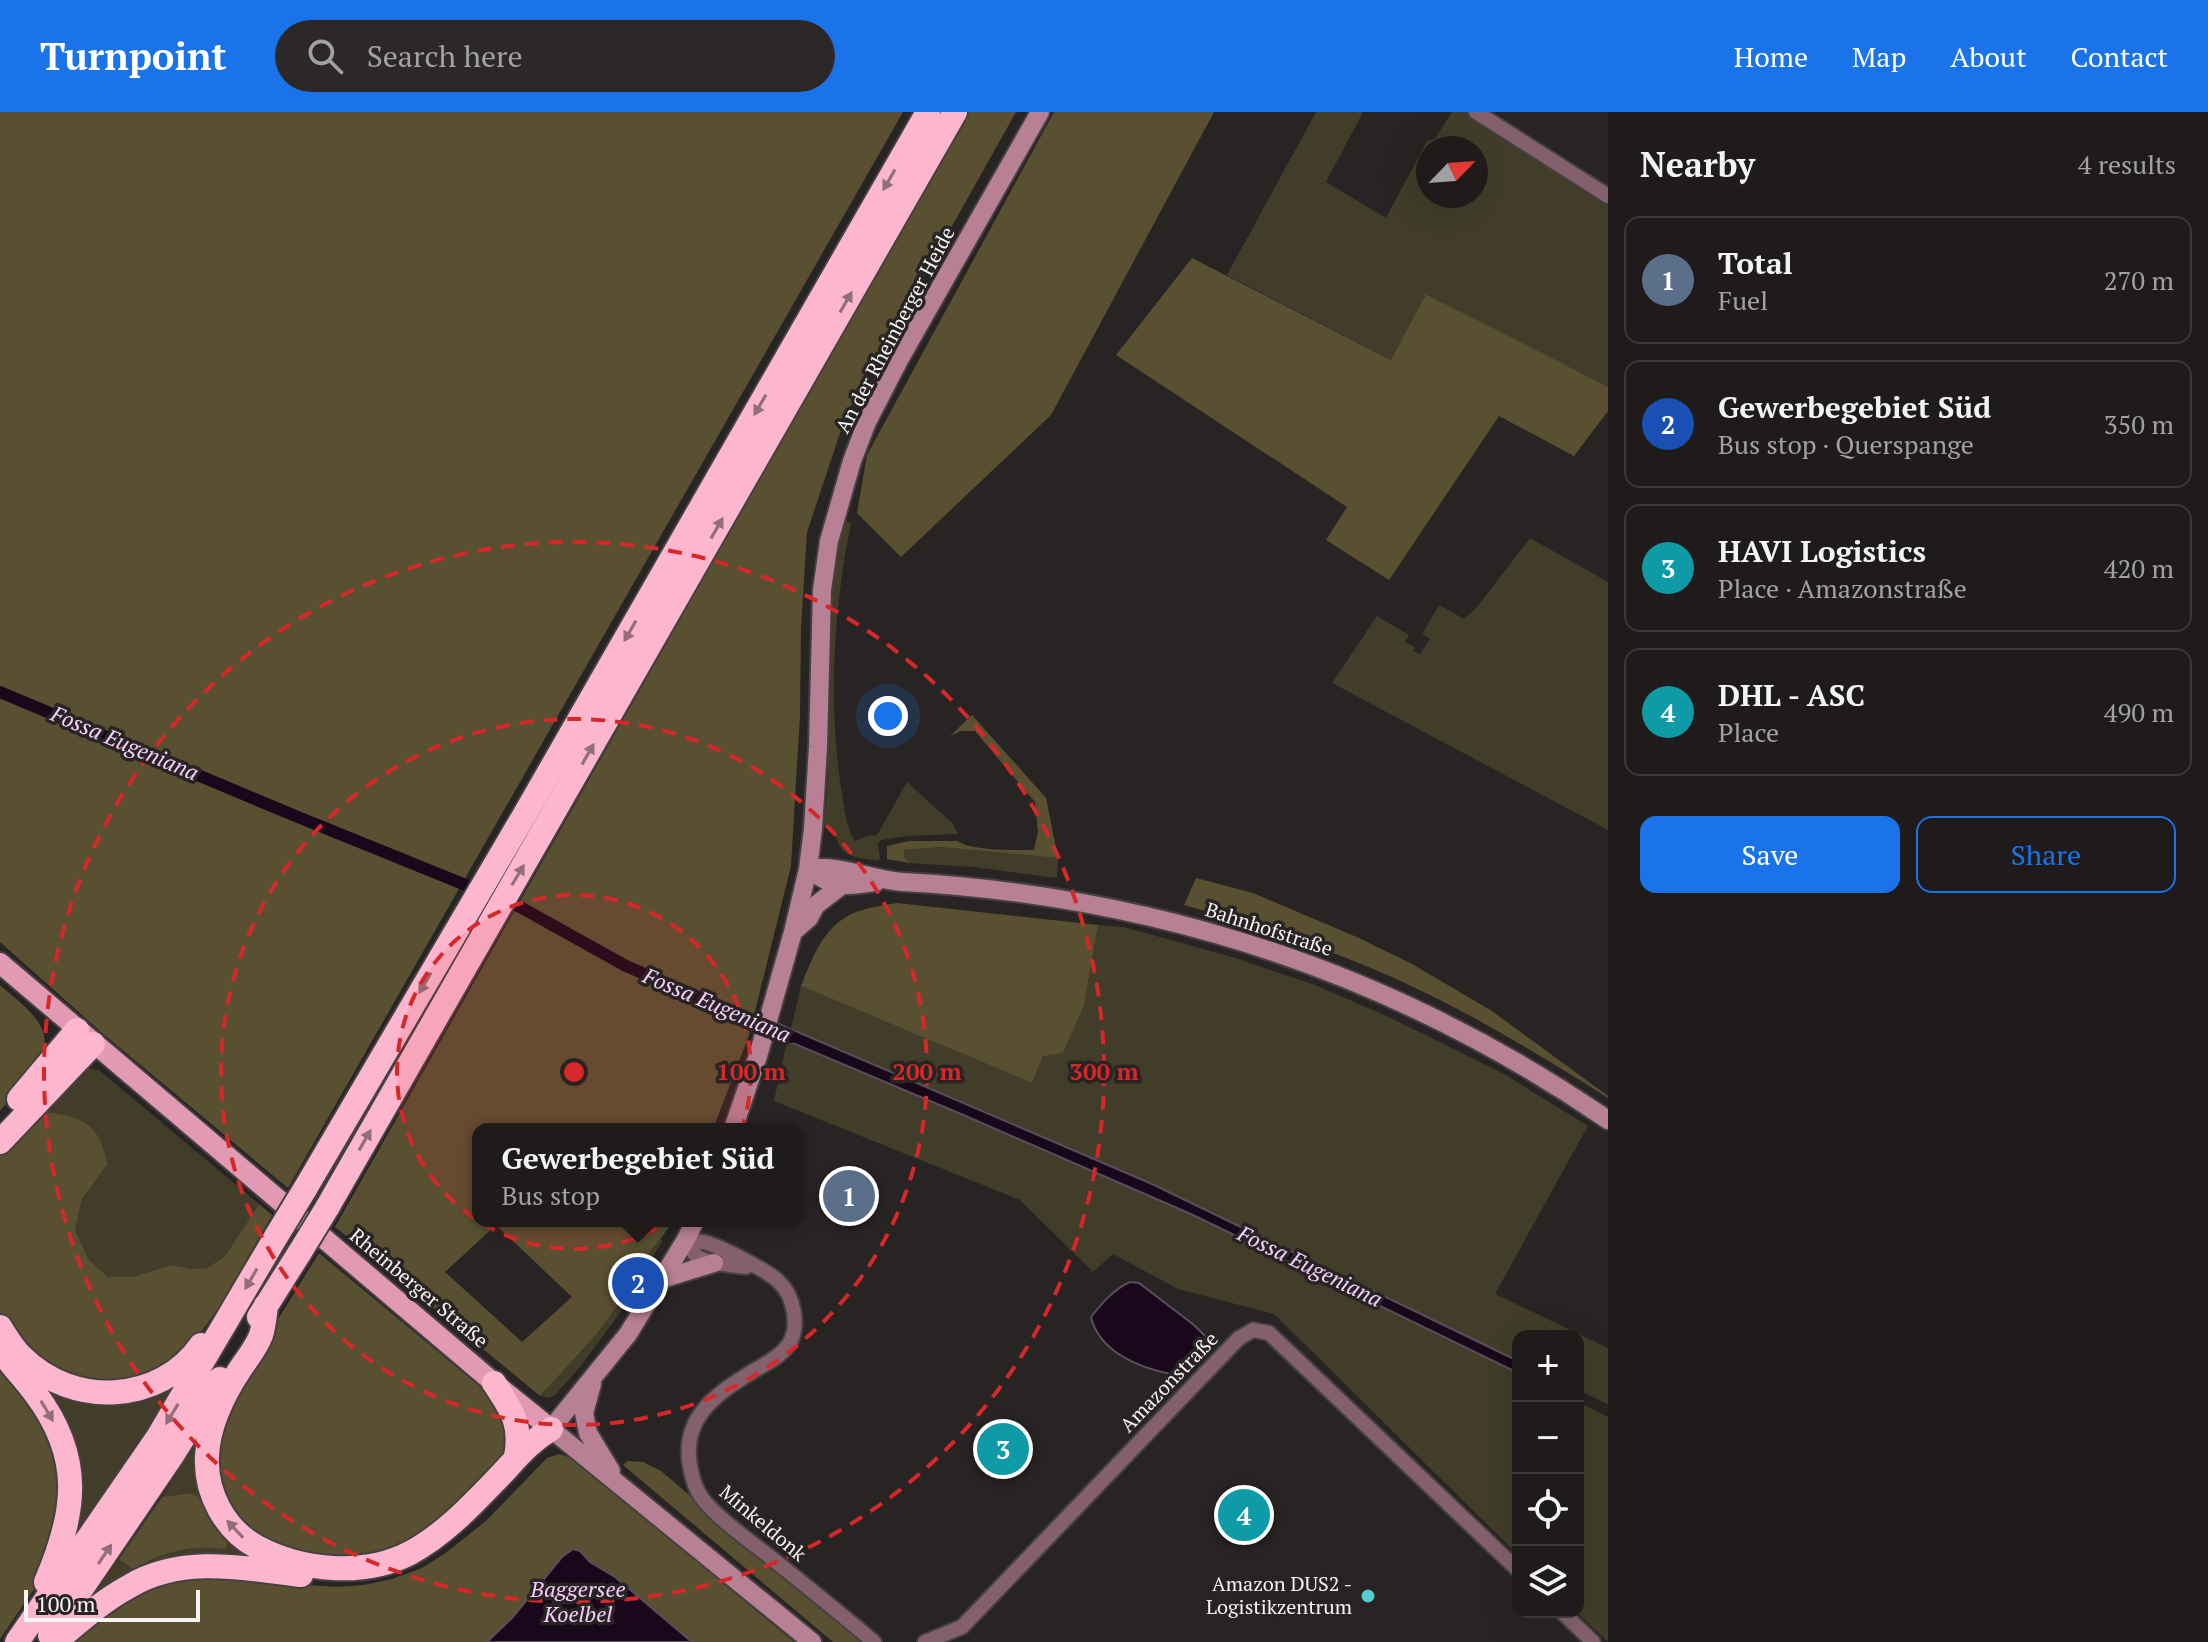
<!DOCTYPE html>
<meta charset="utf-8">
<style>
body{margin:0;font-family:"PT Serif",serif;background:#2b2827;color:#f1f3f6}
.controls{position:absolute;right:24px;bottom:24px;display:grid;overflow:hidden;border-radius:16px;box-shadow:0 8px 32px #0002}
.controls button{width:72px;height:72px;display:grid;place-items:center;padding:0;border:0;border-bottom:2px solid #3c3939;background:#1e1b1a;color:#f1f3f6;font:40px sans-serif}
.compass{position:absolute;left:1416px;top:24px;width:72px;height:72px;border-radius:50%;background:#1e1b1a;box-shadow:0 8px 32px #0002;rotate:65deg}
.scale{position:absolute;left:24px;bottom:20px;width:176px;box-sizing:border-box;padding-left:8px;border:4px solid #f6f3f3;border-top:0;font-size:22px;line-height:28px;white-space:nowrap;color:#f6f3f3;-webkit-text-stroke:6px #282423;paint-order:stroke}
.you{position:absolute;left:888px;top:604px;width:28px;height:28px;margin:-20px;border:6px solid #fff;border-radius:50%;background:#1a73e8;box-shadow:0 0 0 12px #1a73e833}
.badge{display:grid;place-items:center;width:52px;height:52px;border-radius:50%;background:#1a73e8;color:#fff;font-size:26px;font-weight:700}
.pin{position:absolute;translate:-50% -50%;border:4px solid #fff;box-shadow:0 2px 8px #0006}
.popup{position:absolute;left:472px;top:1011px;width:332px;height:104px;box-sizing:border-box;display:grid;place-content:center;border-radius:16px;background:#1e1b1a;filter:drop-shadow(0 2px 6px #0005);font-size:26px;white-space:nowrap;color:#a1a1a2}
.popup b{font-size:30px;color:#f1f3f6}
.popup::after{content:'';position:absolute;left:50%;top:100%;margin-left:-16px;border:16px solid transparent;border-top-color:#1e1b1a}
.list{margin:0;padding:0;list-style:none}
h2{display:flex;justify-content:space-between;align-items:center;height:104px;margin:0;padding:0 32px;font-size:34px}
h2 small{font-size:26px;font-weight:400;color:#a1a1a2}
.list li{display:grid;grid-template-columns:52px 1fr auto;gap:24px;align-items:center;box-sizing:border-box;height:128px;margin:0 16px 16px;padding:0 16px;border:2px solid #3c3939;border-radius:16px}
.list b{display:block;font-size:30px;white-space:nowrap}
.list p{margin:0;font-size:26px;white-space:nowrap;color:#a1a1a2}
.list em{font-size:26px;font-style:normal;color:#a1a1a2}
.actions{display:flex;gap:16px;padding:24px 32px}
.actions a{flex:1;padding:18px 0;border:2px solid #1a73e8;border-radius:16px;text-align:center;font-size:28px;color:#1a73e8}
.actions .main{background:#1a73e8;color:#fff}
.icon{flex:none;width:44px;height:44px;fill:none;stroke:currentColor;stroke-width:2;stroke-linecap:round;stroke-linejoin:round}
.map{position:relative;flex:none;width:1608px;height:1530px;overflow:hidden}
header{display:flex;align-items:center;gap:48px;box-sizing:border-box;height:112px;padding:0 40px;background:#1a73e8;color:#fff}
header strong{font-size:38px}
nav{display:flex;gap:44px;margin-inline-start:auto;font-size:28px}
.search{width:560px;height:72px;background:#2b2827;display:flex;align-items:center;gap:20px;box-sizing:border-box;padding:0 28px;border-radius:44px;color:#a1a1a2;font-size:30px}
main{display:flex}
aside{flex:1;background:#1e1b1a}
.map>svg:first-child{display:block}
.green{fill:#413d28;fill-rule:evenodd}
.forest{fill:#585031;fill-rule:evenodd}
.water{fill:#19071b;stroke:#5b4e5c;stroke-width:2}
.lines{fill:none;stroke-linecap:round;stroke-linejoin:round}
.canal{stroke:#19071b;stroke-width:12}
.street-casing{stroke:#454140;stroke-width:18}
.secondary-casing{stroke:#454140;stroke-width:22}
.primary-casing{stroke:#454140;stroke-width:24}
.highway-casing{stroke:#454140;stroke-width:28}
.street{stroke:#83606c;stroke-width:14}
.secondary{stroke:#b88094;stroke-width:18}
.primary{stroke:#e199b4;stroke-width:20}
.highway{stroke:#fcb7cf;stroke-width:24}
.highway-bridge-casing{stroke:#454140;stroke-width:28;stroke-linecap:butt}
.highway-bridge{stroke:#fcb7cf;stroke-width:24}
.oneway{fill:#926e79}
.ring{fill:none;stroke:#d62828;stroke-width:4;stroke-dasharray:14 10}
.poi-dot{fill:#52cdd0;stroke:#282423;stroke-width:3}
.labels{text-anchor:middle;stroke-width:7;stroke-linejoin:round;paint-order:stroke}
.street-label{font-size:20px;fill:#f6f3f3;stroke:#282423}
.poi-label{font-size:20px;fill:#f6f3f3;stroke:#282423;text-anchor:end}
.water-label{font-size:22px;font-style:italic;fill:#f7cdfd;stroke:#282423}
.centre{fill:#d62828;stroke:#282423;stroke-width:4}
.ring-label{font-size:24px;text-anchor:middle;font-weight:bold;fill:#d62828;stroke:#282423;stroke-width:7;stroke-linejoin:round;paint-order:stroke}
</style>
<header>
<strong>Turnpoint</strong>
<div class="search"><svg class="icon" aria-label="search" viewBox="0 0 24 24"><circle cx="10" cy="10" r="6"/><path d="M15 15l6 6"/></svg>Search here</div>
<nav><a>Home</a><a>Map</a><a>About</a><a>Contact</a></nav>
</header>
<main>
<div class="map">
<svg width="1608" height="1530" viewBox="0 0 1608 1530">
<rect width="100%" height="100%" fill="#282423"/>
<path class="green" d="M 1316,0 L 1363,0 L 1326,70 L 1386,106 L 1427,29 L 1435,27 L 1452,0 L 1466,0 L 1540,44 L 1608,88 L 1608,278 L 1427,182 L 1391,248 L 1227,163 ZM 1428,36 L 1476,36 L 1476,84 L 1428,84 Z
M 844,406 L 851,412 C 833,496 828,598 842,682 C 845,699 846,715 855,729 L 868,724 L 877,723 L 907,670 L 952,711 L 958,722 L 908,724 L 881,728 L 878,731 L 880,745 L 879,749 C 869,747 853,747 845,740 C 834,732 841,721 824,714 C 836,611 815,507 844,406 Z
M 1530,426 L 1608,470 L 1608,718 L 1332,571 L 1377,504 L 1409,523 L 1405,530 L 1415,535 L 1413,539 L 1420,542 L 1430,527 L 1422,522 L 1439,493 L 1464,507 L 1477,495 Z
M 941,735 L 1058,746 L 1057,766 L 973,755 L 910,751 L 904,745 L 904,738 Z
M 1098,813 L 1124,815 L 1232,845 L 1315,873 L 1391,906 L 1504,962 L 1588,1014 L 1495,1182 L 1608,1236 L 1608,1292 L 1578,1278 L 1578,1224 L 1518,1224 L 1518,1249 L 1152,1072 L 791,917 L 801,874 L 1032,971 L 1043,943 L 1063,941 L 1084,894 Z
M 787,929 L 968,1005 L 1193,1103 L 1518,1261 L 1518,1443 L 1274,1202 L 1178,1177 L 1113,1142 L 1093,1160 L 1020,1088 L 774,989 Z
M 84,956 L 99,958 L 259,1092 L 225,1144 L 207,1156 L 192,1157 L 171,1153 L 132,1165 L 108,1165 L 89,1148 L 75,1118 L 82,1087 L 107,1053 L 36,1000 Z
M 660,1127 L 663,1128 L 632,1178 L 635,1180 L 581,1254 L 554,1284 L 547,1286 L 540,1284 L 595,1224 L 618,1193 L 617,1183 Z
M 28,1256 L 183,1262 L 71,1432 Z
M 1578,1290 L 1608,1305 L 1608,1530 L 1576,1500 L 1578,1500 Z
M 204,1317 L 262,1443 L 84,1496 L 119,1447 L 133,1456 C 166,1439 188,1433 225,1436 L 228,1430 L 207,1403 L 199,1385 L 190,1381 L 162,1385 Z"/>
<path class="forest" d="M 0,0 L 903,0 L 288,1076 L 101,920 L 0,830 Z
M 968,0 L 1016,0 L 846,303 L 807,420 L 801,515 L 800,603 L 791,754 L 749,923 L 713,1017 L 478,1017 L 478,1109 L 674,1109 L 617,1183 L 618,1193 L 595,1224 L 540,1284 L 335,1115 ZM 496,1113 L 572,1185 L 522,1230 L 445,1160 Z
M 1054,0 L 1214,0 L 1051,303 L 901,445 L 857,401 L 867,343 Z
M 1192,146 L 1391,248 L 1426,182 L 1608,275 L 1608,299 L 1574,344 L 1499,304 L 1389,468 L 1326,428 L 1347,395 L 1116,243 Z
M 972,603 L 1046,686 L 1058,746 L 941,735 L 904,738 L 904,745 L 910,751 L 887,747 L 887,734 L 909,729 L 957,729 C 972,739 1015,738 1034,738 L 1038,720 L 1035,690 L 975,619 L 961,619 L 950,624 Z
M 1196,766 L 1253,781 L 1359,826 L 1412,852 L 1492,899 L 1608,984 L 1608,986 C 1543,945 1478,905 1407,872 C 1335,839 1260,814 1184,793 Z
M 897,791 L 1098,813 L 1084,894 L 1063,941 L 1043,944 L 1032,971 L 801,874 C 813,844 825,810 859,799 C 871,795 885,793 897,791 Z
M 0,873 C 13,885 31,897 40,913 C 58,945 18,977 0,999 Z
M 36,1000 C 76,1002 101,1008 107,1053 L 82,1087 L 75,1118 L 89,1148 L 108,1165 L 132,1165 L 171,1153 L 192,1157 L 207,1156 L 225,1144 L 259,1092 L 272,1103 L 220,1194 L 194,1230 L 138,1271 L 85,1270 L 36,1248 L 0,1203 L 0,1043 Z
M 319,1141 L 490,1283 L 506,1300 L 512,1335 L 439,1414 L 385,1441 L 329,1448 L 284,1439 L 241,1412 L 220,1378 L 215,1340 L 241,1267 Z
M 0,1249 L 52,1322 L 62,1372 L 43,1464 L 0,1527 Z
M 560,1342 L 573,1347 L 794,1530 L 692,1530 L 615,1465 L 590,1450 L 586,1444 L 487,1530 L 72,1530 L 107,1498 L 177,1464 L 249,1463 L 308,1473 L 337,1475 L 364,1473 L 392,1467 L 422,1456 L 447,1440 L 487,1408 L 547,1346 Z
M 628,1349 L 643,1350 L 661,1359 L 863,1530 L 833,1530 L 623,1353 Z
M 190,1381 L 199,1385 L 207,1403 L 228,1430 L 225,1437 C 188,1433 166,1439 133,1457 L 119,1447 L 162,1385 Z"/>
<path class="water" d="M 779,912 L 1152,1072 L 1518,1249 L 1518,1261 L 1193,1103 L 968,1005 L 776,924 Z
M 1130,1170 L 1139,1171 L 1194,1213 L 1205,1224 L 1204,1235 L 1186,1253 L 1171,1262 C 1140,1256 1099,1240 1091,1205 C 1102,1191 1114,1177 1130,1170 Z
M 573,1437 L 580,1439 L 590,1450 L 615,1465 L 692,1530 L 487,1530 L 512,1506 L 562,1445 Z"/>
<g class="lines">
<path class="canal" d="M 0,580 L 293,703 L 520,795 L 626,854 L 792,925"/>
<defs>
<path id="street" d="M 1476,0 L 1608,84
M 685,1129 C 691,1130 698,1129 704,1130 C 719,1134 769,1159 779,1170 C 794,1184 800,1214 789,1232 C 781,1244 767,1251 755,1258 C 714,1283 677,1308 692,1363 C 694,1372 698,1382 705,1390 C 723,1411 749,1428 770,1445 C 805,1473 840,1501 874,1530
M 685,1129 L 697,1145 L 714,1151 L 746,1155
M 1562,1500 L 1593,1530
M 925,1530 L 962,1515 L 1239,1226 L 1253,1218 L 1269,1221 L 1518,1458"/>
<path id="secondary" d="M 808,757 C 840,752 871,768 903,770 C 1161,784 1395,862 1608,1008
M 808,757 C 832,776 847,775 876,770
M 793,820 L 809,806 L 816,793 L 842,773
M 733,1017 L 758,944 L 793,820 L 808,757 L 813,717 L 818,635 L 822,478 L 829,429 L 852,349 L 867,310 L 899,248 L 1040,0
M 695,1109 L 685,1129 L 628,1222 L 551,1317 L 812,1530
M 662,1167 L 714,1151
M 592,1272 L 584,1301 L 588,1321 L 611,1359"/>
<path id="primary" d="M 0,851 L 494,1271 L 551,1317"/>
<path id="highway" d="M 19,987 L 77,918
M 0,1030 L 93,932
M 305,1077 L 525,702 L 928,0
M 327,1096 L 955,0
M 266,1193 C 265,1202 264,1214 261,1223 C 257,1235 246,1248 239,1259 C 223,1283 208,1315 207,1344 C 205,1381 225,1418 257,1435 C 302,1459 364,1465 410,1441 C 442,1424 469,1396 494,1370 C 514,1350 526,1332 551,1317
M 259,1205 L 300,1140
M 0,1215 C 7,1226 13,1237 22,1245 C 73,1296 160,1292 201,1233
M 0,1237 C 11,1253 24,1266 35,1281 C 84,1346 76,1400 46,1470
M 494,1271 C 512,1298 522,1312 516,1345
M 50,1523 L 171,1345 L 220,1267
M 17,1530 L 158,1325 L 277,1123
M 55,1530 C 79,1510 102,1489 130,1474 C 182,1443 244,1456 301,1463"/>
</defs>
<use href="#street" class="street-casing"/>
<use href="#secondary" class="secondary-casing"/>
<use href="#primary" class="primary-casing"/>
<use href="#highway" class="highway-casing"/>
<use href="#street" class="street"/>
<use href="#secondary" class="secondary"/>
<use href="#primary" class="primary"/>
<use href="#highway" class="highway"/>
<defs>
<path id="highway-bridge" d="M 277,1123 L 305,1077
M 300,1140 L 327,1096"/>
</defs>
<use href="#highway-bridge" class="highway-bridge-casing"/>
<use href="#highway-bridge" class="highway-bridge"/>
</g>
<defs><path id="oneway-solid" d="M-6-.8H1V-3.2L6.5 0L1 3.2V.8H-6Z" transform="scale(2)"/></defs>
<g class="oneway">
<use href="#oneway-solid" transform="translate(889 68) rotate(120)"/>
<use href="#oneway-solid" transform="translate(846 190) rotate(-60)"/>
<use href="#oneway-solid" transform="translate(760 293) rotate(120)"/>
<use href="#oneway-solid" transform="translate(717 416) rotate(-60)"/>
<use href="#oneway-solid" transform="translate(630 519) rotate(120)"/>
<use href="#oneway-solid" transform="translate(588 642) rotate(-60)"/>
<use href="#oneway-solid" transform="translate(518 763) rotate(-59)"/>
<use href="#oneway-solid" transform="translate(425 871) rotate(120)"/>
<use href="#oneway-solid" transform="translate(365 1028) rotate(-60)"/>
<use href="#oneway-solid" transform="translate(251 1167) rotate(120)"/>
<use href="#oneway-solid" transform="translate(47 1299) rotate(59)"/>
<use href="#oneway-solid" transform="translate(172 1302) rotate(121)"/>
<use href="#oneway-solid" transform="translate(235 1417) rotate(-133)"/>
<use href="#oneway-solid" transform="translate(105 1442) rotate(-56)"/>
</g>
<circle cx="574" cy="960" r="177" fill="#d62828" fill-opacity=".12"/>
<g class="ring">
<circle cx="574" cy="960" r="177"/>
<circle cx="574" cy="960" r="353"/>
<circle cx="574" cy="960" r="530"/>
</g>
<circle class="poi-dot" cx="1368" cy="1484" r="8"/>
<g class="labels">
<g class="street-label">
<text transform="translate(895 218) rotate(-62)" y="7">An der Rheinberger Heide</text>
<text transform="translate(1269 817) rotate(18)" y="7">Bahnhofstraße</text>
<text transform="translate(419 1176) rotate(40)" y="7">Rheinberger Straße</text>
<text transform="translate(1169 1270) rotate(-46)" y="7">Amazonstraße</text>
<text transform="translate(763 1411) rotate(40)" y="7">Minkeldonk</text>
</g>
<g class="poi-label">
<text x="1352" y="1479">Amazon DUS2 -<tspan x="1352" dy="23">Logistikzentrum</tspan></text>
</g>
<g class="water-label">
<text transform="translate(125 631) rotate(23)" y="8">Fossa Eugeniana</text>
<text transform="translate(717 893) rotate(23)" y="8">Fossa Eugeniana</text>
<text transform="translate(1310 1154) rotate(26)" y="8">Fossa Eugeniana</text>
<text x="578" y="1485">Baggersee<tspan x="578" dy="25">Koelbel</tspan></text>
</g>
</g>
<circle cx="574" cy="960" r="12" class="centre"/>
<g class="ring-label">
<text x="751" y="968">100 m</text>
<text x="927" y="968">200 m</text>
<text x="1104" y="968">300 m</text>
</g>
</svg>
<div class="controls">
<button>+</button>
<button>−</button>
<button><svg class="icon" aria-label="locate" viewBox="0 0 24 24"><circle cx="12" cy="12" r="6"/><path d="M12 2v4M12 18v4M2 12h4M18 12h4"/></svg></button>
<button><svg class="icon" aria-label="layers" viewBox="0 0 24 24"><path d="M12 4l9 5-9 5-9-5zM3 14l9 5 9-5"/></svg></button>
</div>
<svg class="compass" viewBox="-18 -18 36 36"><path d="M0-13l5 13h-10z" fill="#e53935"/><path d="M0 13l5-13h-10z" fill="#a1a1a2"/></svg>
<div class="scale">100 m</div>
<div class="you"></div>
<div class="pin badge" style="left:849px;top:1084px;background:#5c6f8a">1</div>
<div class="pin badge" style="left:638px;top:1171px;background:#1a4fb4">2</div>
<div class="popup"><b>Gewerbegebiet Süd</b>Bus stop</div>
<div class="pin badge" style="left:1003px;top:1337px;background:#0f9aa8">3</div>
<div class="pin badge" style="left:1244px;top:1403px;background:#0f9aa8">4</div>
</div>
<aside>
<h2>Nearby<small>4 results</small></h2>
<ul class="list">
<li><span class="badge" style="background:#5c6f8a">1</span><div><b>Total</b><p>Fuel</p></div><em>270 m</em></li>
<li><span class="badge" style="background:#1a4fb4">2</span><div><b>Gewerbegebiet Süd</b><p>Bus stop · Querspange</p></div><em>350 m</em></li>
<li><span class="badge" style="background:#0f9aa8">3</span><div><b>HAVI Logistics</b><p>Place · Amazonstraße</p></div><em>420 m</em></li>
<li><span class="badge" style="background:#0f9aa8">4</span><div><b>DHL - ASC</b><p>Place</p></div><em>490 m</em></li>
</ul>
<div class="actions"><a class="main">Save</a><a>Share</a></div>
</aside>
</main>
